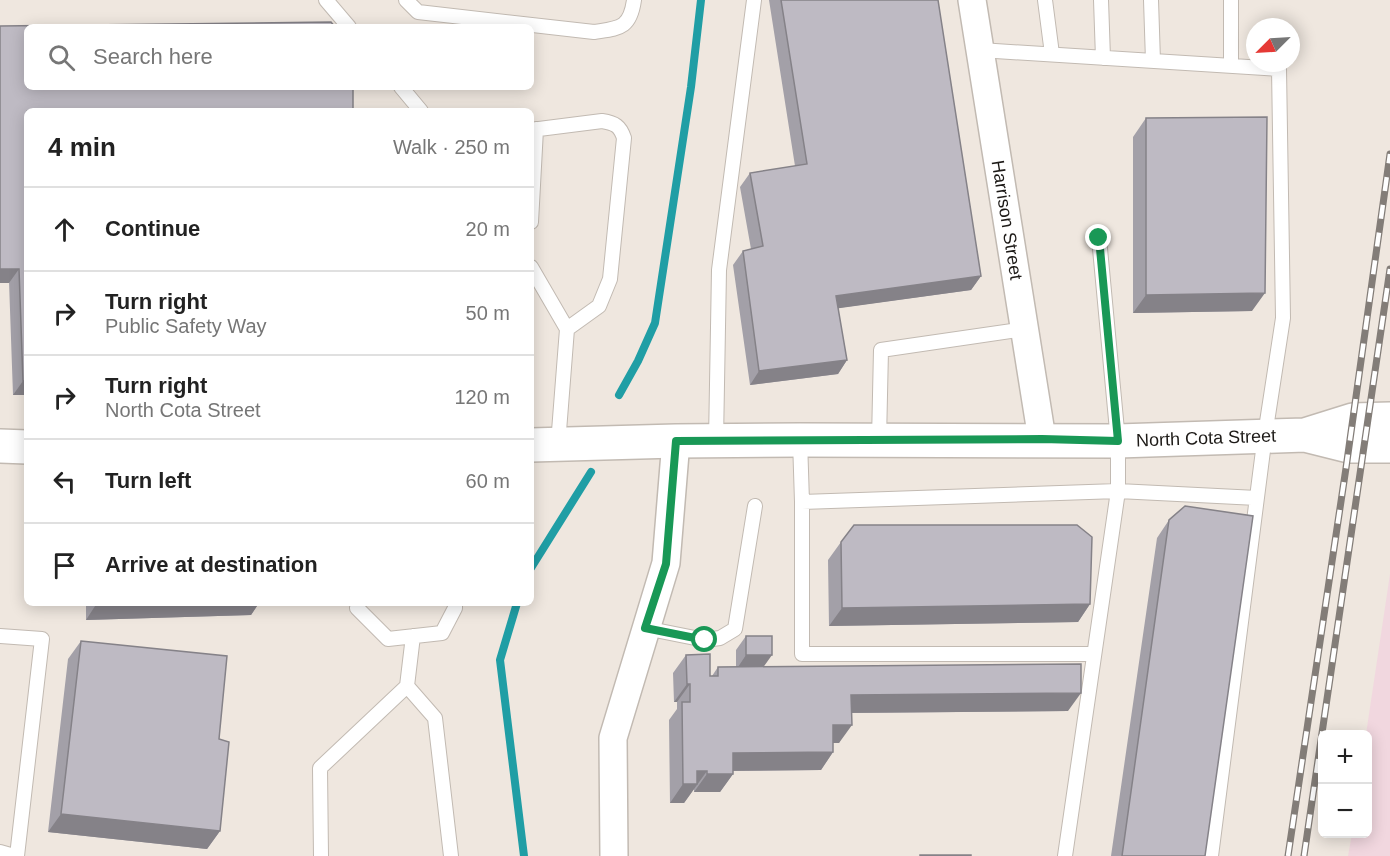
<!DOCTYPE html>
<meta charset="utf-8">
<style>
body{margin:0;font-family:Helvetica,sans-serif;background:#f6f6f6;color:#222}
.controls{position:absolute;right:18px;bottom:18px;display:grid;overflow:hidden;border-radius:9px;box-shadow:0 3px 15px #0003}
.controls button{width:54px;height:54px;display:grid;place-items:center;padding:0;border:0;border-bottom:2px solid #e0e0e0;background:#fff;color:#222;font:30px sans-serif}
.compass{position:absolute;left:1246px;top:18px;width:54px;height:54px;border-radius:50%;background:#fff;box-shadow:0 3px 15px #0003;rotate:246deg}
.stop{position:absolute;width:18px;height:18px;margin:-14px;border:4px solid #199856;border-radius:50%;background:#fff}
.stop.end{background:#199856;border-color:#fff;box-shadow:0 2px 6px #0008}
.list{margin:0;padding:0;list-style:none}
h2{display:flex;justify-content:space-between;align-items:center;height:78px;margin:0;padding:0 24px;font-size:26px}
h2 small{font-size:20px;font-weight:400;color:#767676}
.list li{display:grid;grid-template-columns:39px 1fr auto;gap:18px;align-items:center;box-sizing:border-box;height:84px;padding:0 24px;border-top:2px solid #e0e0e0}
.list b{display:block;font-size:22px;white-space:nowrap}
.list p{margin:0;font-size:20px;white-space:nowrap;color:#767676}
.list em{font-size:20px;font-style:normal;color:#767676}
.icon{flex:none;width:33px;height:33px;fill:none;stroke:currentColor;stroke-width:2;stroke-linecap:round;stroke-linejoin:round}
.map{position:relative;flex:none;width:1390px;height:856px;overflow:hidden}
.search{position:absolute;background:#fff;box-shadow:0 3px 15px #0003;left:24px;top:24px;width:510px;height:66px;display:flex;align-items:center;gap:15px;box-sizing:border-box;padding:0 21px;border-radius:9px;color:#767676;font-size:22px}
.panel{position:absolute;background:#fff;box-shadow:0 3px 15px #0003;left:24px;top:108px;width:510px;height:498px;border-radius:9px}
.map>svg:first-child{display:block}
.commercial{fill:#f1d7df}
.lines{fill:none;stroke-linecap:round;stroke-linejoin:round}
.stream{stroke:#209ea5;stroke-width:8}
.lane-casing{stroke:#c2bab2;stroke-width:16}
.street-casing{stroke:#c2bab2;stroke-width:30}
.secondary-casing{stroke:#c2bab2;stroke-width:36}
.lane{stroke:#fff;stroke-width:14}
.street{stroke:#fff;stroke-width:27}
.secondary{stroke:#fff;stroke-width:33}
.rail-casing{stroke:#837d78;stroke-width:7}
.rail{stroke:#fff;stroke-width:4.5;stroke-dasharray:14;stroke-linecap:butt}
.wall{fill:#a3a0a8}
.shaded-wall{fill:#858288}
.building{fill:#bebac3;stroke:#858288;stroke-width:1.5}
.route{stroke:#199856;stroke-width:8}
.labels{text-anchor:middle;stroke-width:4.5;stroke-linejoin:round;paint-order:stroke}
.street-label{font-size:18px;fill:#1d1a17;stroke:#fff}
</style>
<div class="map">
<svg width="1390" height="856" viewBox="0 0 1390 856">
<rect width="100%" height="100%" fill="#efe7df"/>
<path class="commercial" d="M 1390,574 L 1390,856 L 1348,856 L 1352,834 L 1368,834 L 1366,734 Z"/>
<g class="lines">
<path class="stream" d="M 619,395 L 638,361 L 655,323 L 691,87 L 701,0
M 531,568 L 591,472
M 517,603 L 500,660 L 524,856"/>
<defs>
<path id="lane" d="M 326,0 L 349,27
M 406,0 L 418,12 L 594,32 C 619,28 630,29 634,0
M 1045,0 L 1052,54
M 1101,0 L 1103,58
M 1151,0 L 1153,61
M 1231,0 L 1231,66
M 980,50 L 1279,69 L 1283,318 L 1265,435 L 1211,856
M 401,87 L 421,111
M 531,130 L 602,121 C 615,123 620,126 624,138 L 610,279 L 599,306 L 567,329
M 531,222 L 536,129
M 531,267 L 567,329 L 558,444
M 800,440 L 802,502 L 1118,491 L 1257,498
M 879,440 L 881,350 L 1025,329
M 716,441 L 719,270 L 754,0
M 802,502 L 802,654 L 1094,654
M 358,603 L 357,608 L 388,639 L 442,633 L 455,608 L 455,603
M 645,628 L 705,640 L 720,638 L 735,629 L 755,506
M 0,636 L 42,639 L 17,856
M 413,636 L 407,686 L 435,718 L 451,856
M 0,852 L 14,856
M 321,856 L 320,768 L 407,686
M 1065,856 L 1118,491 L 1118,441 L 1099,238"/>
<path id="street" d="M 972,0 L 1042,439
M 614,856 L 613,738 L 666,563 L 676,441"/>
<path id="secondary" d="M 1305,435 L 1353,420 L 1390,419
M 531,445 L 676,441 L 800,440 L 1118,441 L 1305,435 L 1349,446 L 1390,446
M 0,446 L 27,447"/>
</defs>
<use href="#lane" class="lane-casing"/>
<use href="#street" class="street-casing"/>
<use href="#secondary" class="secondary-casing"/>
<use href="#lane" class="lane"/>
<use href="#street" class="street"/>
<use href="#secondary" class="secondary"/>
<defs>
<path id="rail" d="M 1288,856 L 1346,468 L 1390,154
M 1304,856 L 1390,269"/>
</defs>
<use href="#rail" class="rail-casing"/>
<use href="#rail" class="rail"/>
</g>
<path class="wall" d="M 769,0 L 938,0 L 981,276 L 971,290 L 838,308 L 847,360 L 838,374 L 750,385 L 733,265 L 743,251 L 751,249 L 740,187 L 750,173 L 795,166 Z
M 0,26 L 353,111 L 27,395 L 13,395 Z
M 1146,118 L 1252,311 L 1133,313 L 1133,137 Z
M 1169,520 L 1205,856 L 1111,856 L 1157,538 Z
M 841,542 L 1090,604 L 1078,622 L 829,626 L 828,560 Z
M 86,603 L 259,603 L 251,615 L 86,620 Z
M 746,636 L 764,667 L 1068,711 L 851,713 L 839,743 L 833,743 L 833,752 L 821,770 L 733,771 L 733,774 L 720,792 L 694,792 L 694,789 L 684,803 L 670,803 L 669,720 L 677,709 L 677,702 L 674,702 L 673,673 L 686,655 L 710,676 L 712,676 L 718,667 L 736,667 L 736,650 Z
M 81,641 L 220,831 L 207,849 L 48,832 L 68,659 Z"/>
<path class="shaded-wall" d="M 0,269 L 19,269 L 9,283 L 0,283 Z
M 981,276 L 971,290 L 826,310 L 836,296 Z
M 1265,293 L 1252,311 L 1133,313 L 1146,295 Z
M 847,360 L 838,374 L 750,385 L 759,371 Z
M 23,381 L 27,381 L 27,395 L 13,395 Z
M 97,603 L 259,603 L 251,615 L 86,620 Z
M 1090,604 L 1078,622 L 829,626 L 842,608 Z
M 746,655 L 772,655 L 762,669 L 736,670 Z
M 687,684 L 690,684 L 677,702 L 674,702 Z
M 1081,693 L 1068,711 L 839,713 L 851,695 Z
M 833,725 L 852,725 L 839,743 L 820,743 Z
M 833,752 L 821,770 L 720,771 L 733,753 Z
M 697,771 L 707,771 L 684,803 L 670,803 L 683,784 Z
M 707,774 L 733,774 L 720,792 L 694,792 Z
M 61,814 L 220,831 L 207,849 L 48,832 Z"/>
<path class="building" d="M 781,0 L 938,0 L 981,276 L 836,296 L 847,360 L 759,371 L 743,251 L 763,246 L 750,173 L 807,164 Z
M 331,22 L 335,27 L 27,27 L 27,87 L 353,87 L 353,111 L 27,111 L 27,381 L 23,381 L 19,269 L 0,269 L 0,26 Z
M 1267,117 L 1265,293 L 1146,295 L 1146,118 Z
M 1185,506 L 1253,516 L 1205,856 L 1122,856 L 1169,520 Z
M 854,525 L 1077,525 L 1092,537 L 1090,604 L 842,608 L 841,542 Z
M 746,636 L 772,636 L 772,655 L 746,655 Z
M 81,641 L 227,656 L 219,739 L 229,742 L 220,831 L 61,814 Z
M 710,654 L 710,676 L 718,676 L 718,667 L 1081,664 L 1081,693 L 851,695 L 852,725 L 833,725 L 833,752 L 733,753 L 733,774 L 707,774 L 707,771 L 697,771 L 697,784 L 683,784 L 682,702 L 690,702 L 690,684 L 687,684 L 686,655 Z
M 920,855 L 971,855 L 971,856 L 920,856 Z"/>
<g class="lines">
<path class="route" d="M 705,640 L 645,628 L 666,564 L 676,441 L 1042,439 L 1118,441 L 1099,238"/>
</g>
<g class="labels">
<g class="street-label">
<text transform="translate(1007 220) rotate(81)" y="6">Harrison Street</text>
<text transform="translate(1206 438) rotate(-2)" y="6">North Cota Street</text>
</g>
</g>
</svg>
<div class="controls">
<button>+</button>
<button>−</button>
</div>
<svg class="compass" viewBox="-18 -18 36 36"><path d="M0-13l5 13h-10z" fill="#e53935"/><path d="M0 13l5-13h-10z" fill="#767676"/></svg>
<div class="stop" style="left:705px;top:640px"></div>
<div class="stop end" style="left:1099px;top:238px"></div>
<div class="search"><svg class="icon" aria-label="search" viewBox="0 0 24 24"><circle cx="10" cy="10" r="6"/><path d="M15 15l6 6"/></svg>Search here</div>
<section class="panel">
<h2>4 min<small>Walk · 250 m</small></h2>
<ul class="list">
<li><svg class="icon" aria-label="ahead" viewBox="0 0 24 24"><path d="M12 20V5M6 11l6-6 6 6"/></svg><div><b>Continue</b></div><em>20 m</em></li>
<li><svg class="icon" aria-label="right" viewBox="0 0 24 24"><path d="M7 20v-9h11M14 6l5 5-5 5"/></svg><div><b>Turn right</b><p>Public Safety Way</p></div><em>50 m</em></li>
<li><svg class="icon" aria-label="right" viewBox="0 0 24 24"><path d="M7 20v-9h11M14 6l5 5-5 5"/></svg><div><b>Turn right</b><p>North Cota Street</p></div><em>120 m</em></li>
<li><svg class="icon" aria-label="left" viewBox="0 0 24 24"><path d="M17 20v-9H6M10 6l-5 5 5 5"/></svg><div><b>Turn left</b></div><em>60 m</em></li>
<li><svg class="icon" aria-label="arrive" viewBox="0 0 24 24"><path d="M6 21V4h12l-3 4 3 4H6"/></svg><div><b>Arrive at destination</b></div></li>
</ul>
</section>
</div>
